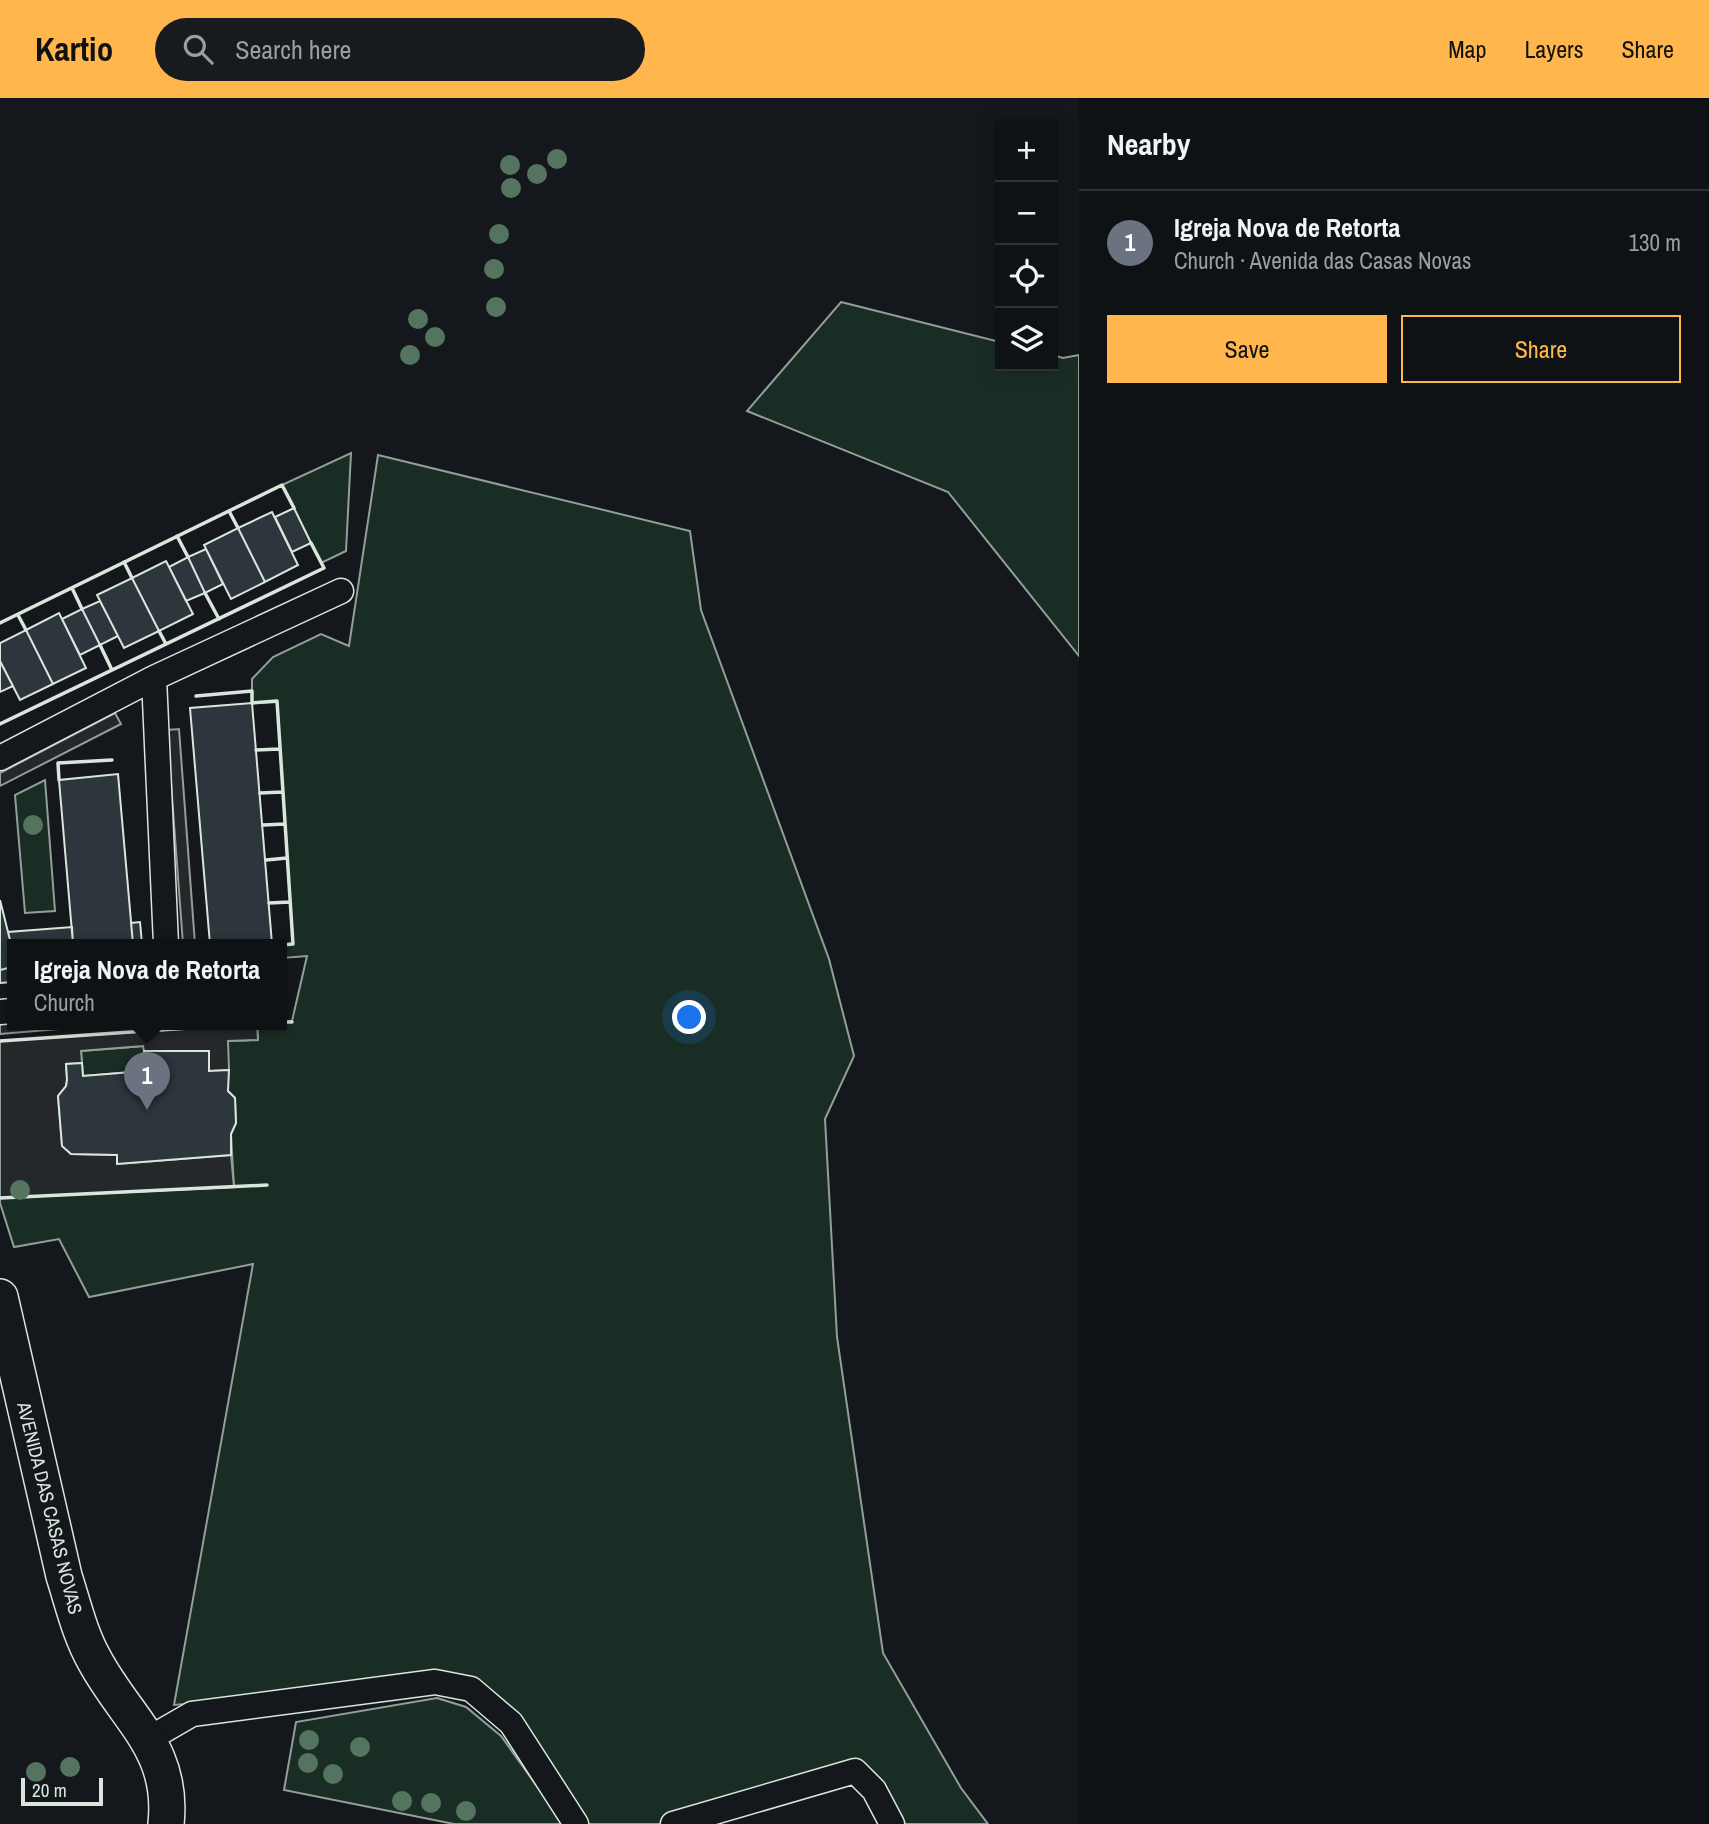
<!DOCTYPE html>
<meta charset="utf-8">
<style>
body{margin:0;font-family:"Archivo Narrow",sans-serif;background:#181b1e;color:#f1f3f6}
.controls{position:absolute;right:21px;top:21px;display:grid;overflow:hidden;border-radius:0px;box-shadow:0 4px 18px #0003}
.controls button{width:63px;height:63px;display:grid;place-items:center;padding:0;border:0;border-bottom:2px solid #2f3234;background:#0f1215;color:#f1f3f6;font:35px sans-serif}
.scale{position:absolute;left:21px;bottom:18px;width:82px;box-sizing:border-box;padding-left:7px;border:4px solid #d8e6dc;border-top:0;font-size:19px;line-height:24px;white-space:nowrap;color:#d8e6dc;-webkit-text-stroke:5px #14181c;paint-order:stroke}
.you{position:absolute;left:690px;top:920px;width:24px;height:24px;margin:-18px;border:5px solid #fff;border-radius:50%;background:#1a73e8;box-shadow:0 0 0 10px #1a73e833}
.badge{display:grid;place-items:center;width:46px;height:46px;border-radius:50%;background:#ffb74d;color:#fff;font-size:23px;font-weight:700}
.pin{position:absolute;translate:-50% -58px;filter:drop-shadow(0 2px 4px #0008)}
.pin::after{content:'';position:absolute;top:37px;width:24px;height:21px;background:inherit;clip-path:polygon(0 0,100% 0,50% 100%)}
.popup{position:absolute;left:7px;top:841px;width:280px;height:91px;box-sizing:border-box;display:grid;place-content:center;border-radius:0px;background:#0f1215;filter:drop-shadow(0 2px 5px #0005);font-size:23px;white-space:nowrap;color:#9b9ea0}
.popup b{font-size:26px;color:#f1f3f6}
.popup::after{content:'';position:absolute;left:50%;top:100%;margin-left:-14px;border:14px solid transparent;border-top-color:#0f1215}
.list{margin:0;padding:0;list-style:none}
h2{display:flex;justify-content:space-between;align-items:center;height:91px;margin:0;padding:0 28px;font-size:30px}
h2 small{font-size:23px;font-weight:400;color:#9b9ea0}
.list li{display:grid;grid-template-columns:46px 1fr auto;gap:21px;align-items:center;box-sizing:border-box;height:105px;padding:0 28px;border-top:2px solid #2f3234}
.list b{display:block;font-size:26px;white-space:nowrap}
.list p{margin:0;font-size:23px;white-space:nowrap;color:#9b9ea0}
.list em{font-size:23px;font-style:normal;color:#9b9ea0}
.actions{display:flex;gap:14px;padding:21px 28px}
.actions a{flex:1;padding:16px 0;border:2px solid #ffb74d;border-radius:0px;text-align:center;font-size:24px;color:#ffb74d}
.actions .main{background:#ffb74d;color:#111}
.icon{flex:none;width:38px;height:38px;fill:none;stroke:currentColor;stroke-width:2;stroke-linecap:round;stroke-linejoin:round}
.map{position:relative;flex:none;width:1079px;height:1726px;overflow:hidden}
header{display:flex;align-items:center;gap:42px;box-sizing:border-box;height:98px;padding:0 35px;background:#ffb74d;color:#111}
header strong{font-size:33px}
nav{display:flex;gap:38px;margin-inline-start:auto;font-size:24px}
.search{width:490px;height:63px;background:#181b1e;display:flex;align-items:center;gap:18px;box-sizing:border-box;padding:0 24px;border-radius:38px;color:#9b9ea0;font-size:26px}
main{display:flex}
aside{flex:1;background:#0f1215}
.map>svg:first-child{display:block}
.green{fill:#1a2d24;stroke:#939e99;stroke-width:2}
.parking{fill:#24282b;stroke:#939e99;stroke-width:2}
.building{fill:#2c363c;stroke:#d8e6dc;stroke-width:2}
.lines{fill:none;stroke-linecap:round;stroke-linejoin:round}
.street-casing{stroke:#d8e6dc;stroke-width:27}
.secondary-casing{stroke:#d8e6dc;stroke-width:38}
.street{stroke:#14181c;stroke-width:24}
.secondary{stroke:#14181c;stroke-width:35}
.wall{stroke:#d8e6dc;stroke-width:3.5}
.tree{fill:#55745f}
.labels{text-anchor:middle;stroke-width:5;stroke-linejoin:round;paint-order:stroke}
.street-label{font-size:19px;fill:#d8e6dc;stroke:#14181c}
</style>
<header>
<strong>Kartio</strong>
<div class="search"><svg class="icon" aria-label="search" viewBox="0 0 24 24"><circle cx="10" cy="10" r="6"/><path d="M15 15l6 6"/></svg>Search here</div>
<nav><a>Map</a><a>Layers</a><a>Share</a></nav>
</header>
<main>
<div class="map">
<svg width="1079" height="1726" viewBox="0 0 1079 1726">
<rect width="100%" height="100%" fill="#14181c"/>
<path class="green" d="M 841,204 L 1000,244 L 1000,268 L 1053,268 L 1053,257 L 1063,260 L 1079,257 L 1079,558 L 948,394 L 747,313 Z
M 351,355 L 346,453 L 321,465 L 282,387 Z
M 378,357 L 690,433 L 701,512 L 829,861 L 854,958 L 825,1021 L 837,1239 L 883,1555 L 961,1690 L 988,1726 L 892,1726 L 855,1674 L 692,1726 L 576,1726 L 471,1591 L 425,1585 L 174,1607 L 253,1166 L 89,1199 L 59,1141 L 14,1149 L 0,1105 L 0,1100 L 234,1089 L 231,1036 L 236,1025 L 235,1000 L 228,993 L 228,943 L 258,942 L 257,926 L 282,926 L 282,924 L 292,923 L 307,858 L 282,860 L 282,847 L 293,845 L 277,604 L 252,605 L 252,581 L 273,559 L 321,536 L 349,548 Z
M 45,682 L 55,813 L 25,815 L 15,697 Z
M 144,948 L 144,973 L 83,978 L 81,953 Z
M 437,1600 L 466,1609 L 501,1638 L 564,1726 L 454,1726 L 284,1692 L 296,1624 Z"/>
<path class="parking" d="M 115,615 L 121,626 L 0,688 L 0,675 Z
M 179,631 L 195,846 L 183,846 L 167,632 Z
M 12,923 L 12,926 L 118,926 L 0,936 L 0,924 Z
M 257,926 L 258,942 L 228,943 L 229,972 L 209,973 L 208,953 L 144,953 L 143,948 L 81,953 L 82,965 L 66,966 L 67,982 L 66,988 L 58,998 L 62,1047 L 71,1056 L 117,1057 L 118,1066 L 231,1057 L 234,1089 L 0,1100 L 0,943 Z"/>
<path class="building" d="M 294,410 L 311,445 L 292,454 L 275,419 Z
M 272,414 L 298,467 L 265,484 L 238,430 Z
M 238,430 L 265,484 L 231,501 L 204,447 Z
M 206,451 L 223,486 L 205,495 L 188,459 Z
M 188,459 L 205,495 L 186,503 L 169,469 Z
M 166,463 L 193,516 L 159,533 L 132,480 Z
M 132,480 L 159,533 L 124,550 L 97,497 Z
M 100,503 L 118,538 L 100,547 L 82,511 Z
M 82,511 L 100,547 L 80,557 L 62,521 Z
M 59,515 L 86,570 L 53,586 L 26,532 Z
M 26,532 L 53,586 L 20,602 L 0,563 L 0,545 Z
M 0,563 L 13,588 L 0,594 Z
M 252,605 L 272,846 L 210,846 L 190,610 Z
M 118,676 L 133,846 L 73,846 L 59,682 Z
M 0,802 L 12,850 L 12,869 L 0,872 Z
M 140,824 L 142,846 L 133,846 L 131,825 Z
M 72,829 L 73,846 L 12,846 L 12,850 L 8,834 Z
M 12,869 L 12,884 L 0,885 L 0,872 Z
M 144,953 L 209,953 L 209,973 L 229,972 L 228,993 L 235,1000 L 236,1025 L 231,1036 L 231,1057 L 117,1066 L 117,1057 L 71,1056 L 62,1048 L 58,998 L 66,988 L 67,982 L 66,966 L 82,965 L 83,978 L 144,973 Z"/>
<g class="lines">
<defs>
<path id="street" d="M 154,580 L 166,846
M 0,660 L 154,580 L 341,493
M 0,914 L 12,913
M 147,1642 L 192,1616 L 435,1584 L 471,1591 L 511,1625 L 576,1726
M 673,1726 L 855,1673 L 874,1692 L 892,1726"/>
<path id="secondary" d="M 0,1199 L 64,1478 C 73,1506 80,1537 95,1563 C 127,1622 174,1651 166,1726"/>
</defs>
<use href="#street" class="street-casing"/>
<use href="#secondary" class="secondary-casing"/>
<use href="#street" class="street"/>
<use href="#secondary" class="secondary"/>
<path class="wall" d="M 229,413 L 238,430
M 177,438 L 188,459
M 124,464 L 132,480
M 72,490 L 82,511
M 205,495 L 219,521
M 18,517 L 26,532
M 0,525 L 282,387 L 294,410
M 159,533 L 166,546
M 100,547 L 112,572
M 196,598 L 252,593 L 252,605 L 277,603 L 293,846 L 282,847
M 0,626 L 324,470 L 311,445
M 256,652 L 280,651
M 59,682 L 58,665 L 112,662
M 260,695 L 283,694
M 263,727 L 285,726
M 266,762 L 287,760
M 269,805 L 290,804
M 282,924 L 292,924
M 0,943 L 247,926
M 0,1100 L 267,1087"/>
</g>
<g class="tree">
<circle cx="557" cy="61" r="10"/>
<circle cx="510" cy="67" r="10"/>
<circle cx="537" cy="76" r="10"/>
<circle cx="511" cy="90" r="10"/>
<circle cx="499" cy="136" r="10"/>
<circle cx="494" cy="171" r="10"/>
<circle cx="496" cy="209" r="10"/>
<circle cx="418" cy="221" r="10"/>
<circle cx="435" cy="239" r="10"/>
<circle cx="410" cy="257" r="10"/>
<circle cx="33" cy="727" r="10"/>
<circle cx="20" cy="1092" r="10"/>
<circle cx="309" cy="1642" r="10"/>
<circle cx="360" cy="1649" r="10"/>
<circle cx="308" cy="1665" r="10"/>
<circle cx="70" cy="1669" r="10"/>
<circle cx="36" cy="1674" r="10"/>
<circle cx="333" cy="1676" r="10"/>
<circle cx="402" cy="1703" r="10"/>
<circle cx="431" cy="1705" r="10"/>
<circle cx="466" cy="1713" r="10"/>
</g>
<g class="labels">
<g class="street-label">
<text transform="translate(50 1410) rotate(76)" y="7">AVENIDA DAS CASAS NOVAS</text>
</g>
</g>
</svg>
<div class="controls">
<button>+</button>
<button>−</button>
<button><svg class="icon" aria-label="locate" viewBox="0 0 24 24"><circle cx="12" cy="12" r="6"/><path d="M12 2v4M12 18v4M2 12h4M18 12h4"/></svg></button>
<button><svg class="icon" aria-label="layers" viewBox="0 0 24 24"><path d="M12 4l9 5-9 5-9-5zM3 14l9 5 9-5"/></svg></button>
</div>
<div class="scale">20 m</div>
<div class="you"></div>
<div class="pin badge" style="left:147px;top:1012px;background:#6b7280">1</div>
<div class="popup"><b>Igreja Nova de Retorta</b>Church</div>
</div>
<aside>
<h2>Nearby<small></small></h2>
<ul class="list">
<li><span class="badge" style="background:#6b7280">1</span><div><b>Igreja Nova de Retorta</b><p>Church · Avenida das Casas Novas</p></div><em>130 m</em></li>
</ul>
<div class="actions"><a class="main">Save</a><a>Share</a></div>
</aside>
</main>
